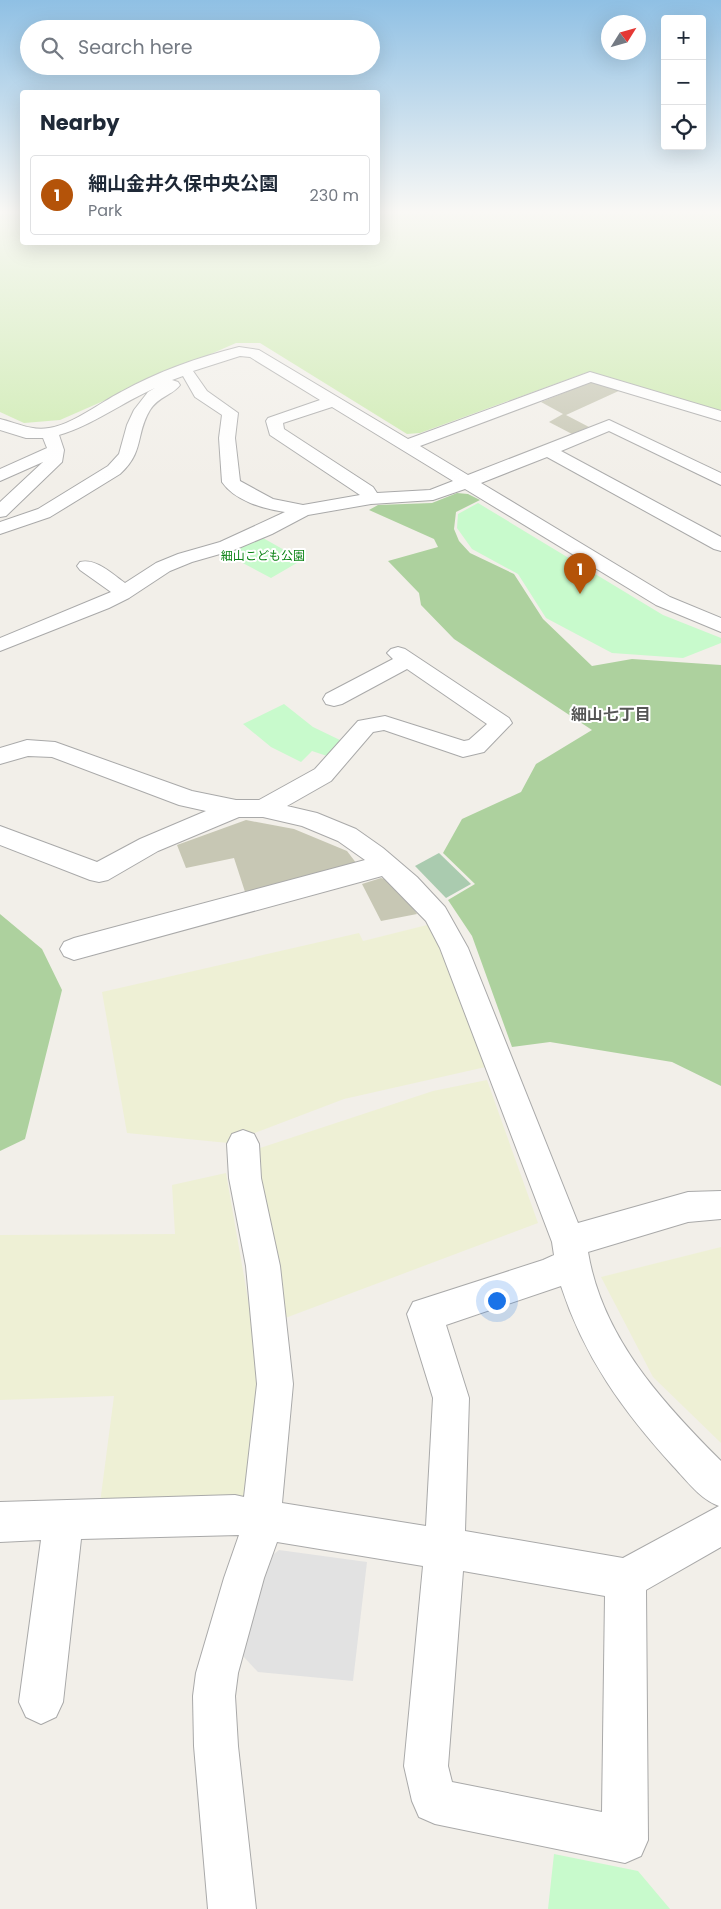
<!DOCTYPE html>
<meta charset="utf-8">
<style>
body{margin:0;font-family:Poppins,"Noto Sans JP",sans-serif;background:#f2f2f3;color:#1f2937}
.controls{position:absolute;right:15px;top:15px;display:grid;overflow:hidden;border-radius:5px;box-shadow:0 5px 20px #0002}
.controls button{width:45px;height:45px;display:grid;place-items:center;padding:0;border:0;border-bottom:1px solid #e0e1e3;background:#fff;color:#1f2937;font:25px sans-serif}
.compass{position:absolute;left:601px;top:15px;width:45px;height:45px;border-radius:50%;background:#fff;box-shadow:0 5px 20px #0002;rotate:53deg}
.you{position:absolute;left:496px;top:1300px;width:18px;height:18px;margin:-12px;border:4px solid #fff;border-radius:50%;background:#1a73e8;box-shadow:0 0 0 8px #1a73e833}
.badge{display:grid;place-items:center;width:32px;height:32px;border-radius:50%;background:#b45309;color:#fff;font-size:16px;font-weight:700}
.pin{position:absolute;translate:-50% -41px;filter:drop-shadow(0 1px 2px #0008)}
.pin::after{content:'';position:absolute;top:26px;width:18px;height:15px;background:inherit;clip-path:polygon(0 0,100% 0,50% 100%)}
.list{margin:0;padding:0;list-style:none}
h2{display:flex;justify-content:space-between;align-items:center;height:65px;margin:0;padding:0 20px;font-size:21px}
h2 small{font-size:16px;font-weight:400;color:#747a83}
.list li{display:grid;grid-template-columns:32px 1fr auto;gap:15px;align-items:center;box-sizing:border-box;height:80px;margin:0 10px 10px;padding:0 10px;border:1px solid #e0e1e3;border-radius:5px}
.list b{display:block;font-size:19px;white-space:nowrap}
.list p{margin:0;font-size:16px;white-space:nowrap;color:#747a83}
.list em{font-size:16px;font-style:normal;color:#747a83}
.icon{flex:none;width:28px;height:28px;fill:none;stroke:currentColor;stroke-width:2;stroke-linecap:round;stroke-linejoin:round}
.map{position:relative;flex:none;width:721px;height:1909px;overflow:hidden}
.search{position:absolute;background:#fff;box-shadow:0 5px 20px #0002;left:20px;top:20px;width:360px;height:55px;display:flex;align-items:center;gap:12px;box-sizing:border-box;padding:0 18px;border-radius:28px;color:#747a83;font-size:19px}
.panel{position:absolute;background:#fff;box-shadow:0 5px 20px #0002;left:20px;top:90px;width:360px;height:155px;border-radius:5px}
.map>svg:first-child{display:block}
.construction{fill:#c7c7b4}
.farmland{fill:#eef0d5}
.grass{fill:#cdebb0}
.forest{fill:#add19e}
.cemetery{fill:#aacbaf}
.park{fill:#c8facc}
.parking{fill:#e2e2e2}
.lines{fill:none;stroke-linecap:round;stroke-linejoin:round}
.minor-casing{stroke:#a9a9a9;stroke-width:2}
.minor{fill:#fff;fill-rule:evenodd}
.labels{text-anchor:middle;stroke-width:4;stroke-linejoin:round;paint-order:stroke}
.far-park-label{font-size:12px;fill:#0c8416;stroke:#fff}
.neighbourhood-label{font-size:16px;font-weight:bold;fill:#555;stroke:#fff}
</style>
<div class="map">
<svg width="721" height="1909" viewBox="0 0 721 1909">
<rect width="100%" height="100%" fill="#f2efe9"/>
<path class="construction" d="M 591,382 L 597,382 L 623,389 L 566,415 L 589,427 L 572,434 L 549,422 L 563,414 L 541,402 Z
M 246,820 L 294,829 L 347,851 L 360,868 L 247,898 L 234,858 L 186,868 L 177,845 Z
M 381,878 L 395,882 L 417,914 L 381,921 L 362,884 Z"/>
<path class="farmland" d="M 431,924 L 490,1066 L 344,1099 L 228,1143 L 127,1133 L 102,992 L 359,933 L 363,941 Z
M 487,1080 L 538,1223 L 280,1320 L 254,1150 L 433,1091 Z
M 226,1173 L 262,1380 L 255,1490 L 236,1499 L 100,1503 L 114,1396 L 0,1400 L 0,1235 L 175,1234 L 172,1185 Z
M 721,1247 L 721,1443 L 653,1377 L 601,1277 Z"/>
<path class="grass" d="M 0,214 L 22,214 L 22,242 L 378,242 L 378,214 L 721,214 L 721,411 L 588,372 L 420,433 L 407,434 L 260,343 L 236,343 L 60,420 L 24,423 L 0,412 Z"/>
<path class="forest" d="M 457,493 L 468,494 L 480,500 L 456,512 L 454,529 L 459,541 L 470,553 L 514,574 L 543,619 L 592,666 L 632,659 L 721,665 L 721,1086 L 672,1062 L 550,1042 L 512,1047 L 472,936 L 448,900 L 475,884 L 443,853 L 462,819 L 521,792 L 536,764 L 592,730 L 454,639 L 421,605 L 419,593 L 388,561 L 438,547 L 434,539 L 369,510 L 378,505 L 432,503 Z
M 0,914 L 42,949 L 62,990 L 25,1139 L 0,1151 Z"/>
<path class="cemetery" d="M 439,853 L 471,884 L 446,898 L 415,866 Z"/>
<path class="park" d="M 478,503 L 663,615 L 721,638 L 721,643 L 683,658 L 612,653 L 546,618 L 518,574 L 472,549 L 457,528 L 458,514 Z
M 263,538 L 302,560 L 271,578 L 224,553 Z
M 284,704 L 313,727 L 342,741 L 330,757 L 312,751 L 301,762 L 271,747 L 243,724 Z
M 554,1854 L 638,1871 L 670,1909 L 548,1909 Z"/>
<path class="parking" d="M 279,1550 L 367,1562 L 353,1681 L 258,1672 L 242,1655 L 266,1560 Z"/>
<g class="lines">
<defs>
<path id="minor" d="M 239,347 L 259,350 L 408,439 L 590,372 L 721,411 L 721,421 L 591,382 L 420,446 L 468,475 L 609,420 L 721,473 L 721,485 L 609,431 L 561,451 L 721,537 L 721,551 L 714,549 L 547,457 L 481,483 L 670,597 L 721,618 L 721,632 L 656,605 L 465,489 L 433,500 L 371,504 L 308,515 L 272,534 L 234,550 L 192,562 L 170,571 L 129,598 L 109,608 L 0,651 L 0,638 L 111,592 L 80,570 L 77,566 L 80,562 C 96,558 112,574 125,583 L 156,563 L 178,554 L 220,542 L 285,512 C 264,509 235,501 222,482 L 219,438 L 222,415 L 195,397 L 183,376 L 172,380 L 178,382 L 180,385 C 173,395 159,396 150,410 C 135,435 145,451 120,474 L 50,517 L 0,534 L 0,522 L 38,509 L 108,466 L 119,454 L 127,425 L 134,410 L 148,392 L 155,388 C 123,402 93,425 59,435 L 64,450 L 62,462 L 6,516 L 0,517 L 0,502 L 43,462 L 0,481 L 0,469 L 47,448 L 43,438 L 26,438 L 0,430 L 0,419 C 17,423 31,431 49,428 C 71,425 100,403 121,392 C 157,372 199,357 239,347 ZM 240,356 L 250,357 L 320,400 L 268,418 L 266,421 L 270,435 L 360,495 L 303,505 L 273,499 L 240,481 L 235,438 L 238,413 L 207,391 L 193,371 ZM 332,407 L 453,481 L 430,490 L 377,493 L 373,487 L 284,429 L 283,423 Z
M 398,647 L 405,649 L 509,718 L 512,723 L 484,752 L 463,757 L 384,730 L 373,732 L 331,781 L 287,806 L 317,813 L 356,829 L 383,848 L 417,877 L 445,907 L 468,948 L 578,1223 L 688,1192 L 721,1191 L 721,1219 L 688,1222 L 588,1252 C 602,1337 662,1402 721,1461 L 721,1547 L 646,1590 L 648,1840 L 641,1856 L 625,1863 L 435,1824 L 419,1817 L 412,1801 L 404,1766 L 423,1566 L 277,1542 L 264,1578 L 238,1673 L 235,1696 L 238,1746 L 256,1909 L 208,1909 L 194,1746 L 193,1696 L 196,1673 L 224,1578 L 239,1535 L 81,1539 L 63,1702 L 56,1717 L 41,1724 L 26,1717 L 19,1702 L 41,1540 L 0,1542 L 0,1502 L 235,1495 L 244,1497 L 257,1384 L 246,1266 L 229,1178 L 227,1144 L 232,1134 L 243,1130 L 254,1134 L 259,1144 L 261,1178 L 280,1266 L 293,1384 L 282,1503 L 426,1526 L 433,1398 L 407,1314 L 413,1302 L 543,1260 L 554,1255 L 552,1242 L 440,948 L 426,921 L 382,876 L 74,960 L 64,956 L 60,949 L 64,942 L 74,938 L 365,860 L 338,841 L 302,826 L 263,817 L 239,817 L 158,851 L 108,880 L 99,882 L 90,880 L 0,845 L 0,826 L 97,862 L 140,839 L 206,811 L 179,805 L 52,757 L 28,756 L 0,764 L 0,748 L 27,740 L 55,742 L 192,791 L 236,800 L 259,800 L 315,769 L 358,721 L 385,716 L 464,741 L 469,740 L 487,724 L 407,669 L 342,704 L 334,706 L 326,704 L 323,699 L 326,694 L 393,659 L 387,653 L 391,649 ZM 561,1286 C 584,1357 623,1411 673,1466 C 687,1481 700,1499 719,1506 L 623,1558 L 465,1531 L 469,1398 L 446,1325 ZM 463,1571 L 605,1596 L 602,1812 L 452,1782 L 448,1766 Z"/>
</defs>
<use href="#minor" class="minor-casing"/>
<use href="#minor" class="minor"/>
</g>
<linearGradient id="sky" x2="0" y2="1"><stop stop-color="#8fc0e4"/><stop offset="0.44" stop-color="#f9f8f5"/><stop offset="1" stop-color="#f9f8f5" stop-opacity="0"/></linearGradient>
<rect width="721" height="481" fill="url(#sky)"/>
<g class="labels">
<g class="far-park-label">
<text x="263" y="560">細山こども公園</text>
</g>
<g class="neighbourhood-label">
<text x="611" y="720">細山七丁目</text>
</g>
</g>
</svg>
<div class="controls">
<button>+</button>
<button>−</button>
<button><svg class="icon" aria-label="locate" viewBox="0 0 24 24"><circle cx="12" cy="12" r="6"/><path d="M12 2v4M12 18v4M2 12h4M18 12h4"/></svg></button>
</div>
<svg class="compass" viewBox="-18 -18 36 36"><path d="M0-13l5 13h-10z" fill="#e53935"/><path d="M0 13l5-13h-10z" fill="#747a83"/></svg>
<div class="you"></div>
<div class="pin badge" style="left:580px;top:594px">1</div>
<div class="search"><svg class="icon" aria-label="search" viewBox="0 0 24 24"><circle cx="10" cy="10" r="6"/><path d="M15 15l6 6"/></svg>Search here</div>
<section class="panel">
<h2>Nearby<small></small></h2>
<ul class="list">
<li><span class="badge">1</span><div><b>細山金井久保中央公園</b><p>Park</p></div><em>230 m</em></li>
</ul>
</section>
</div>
